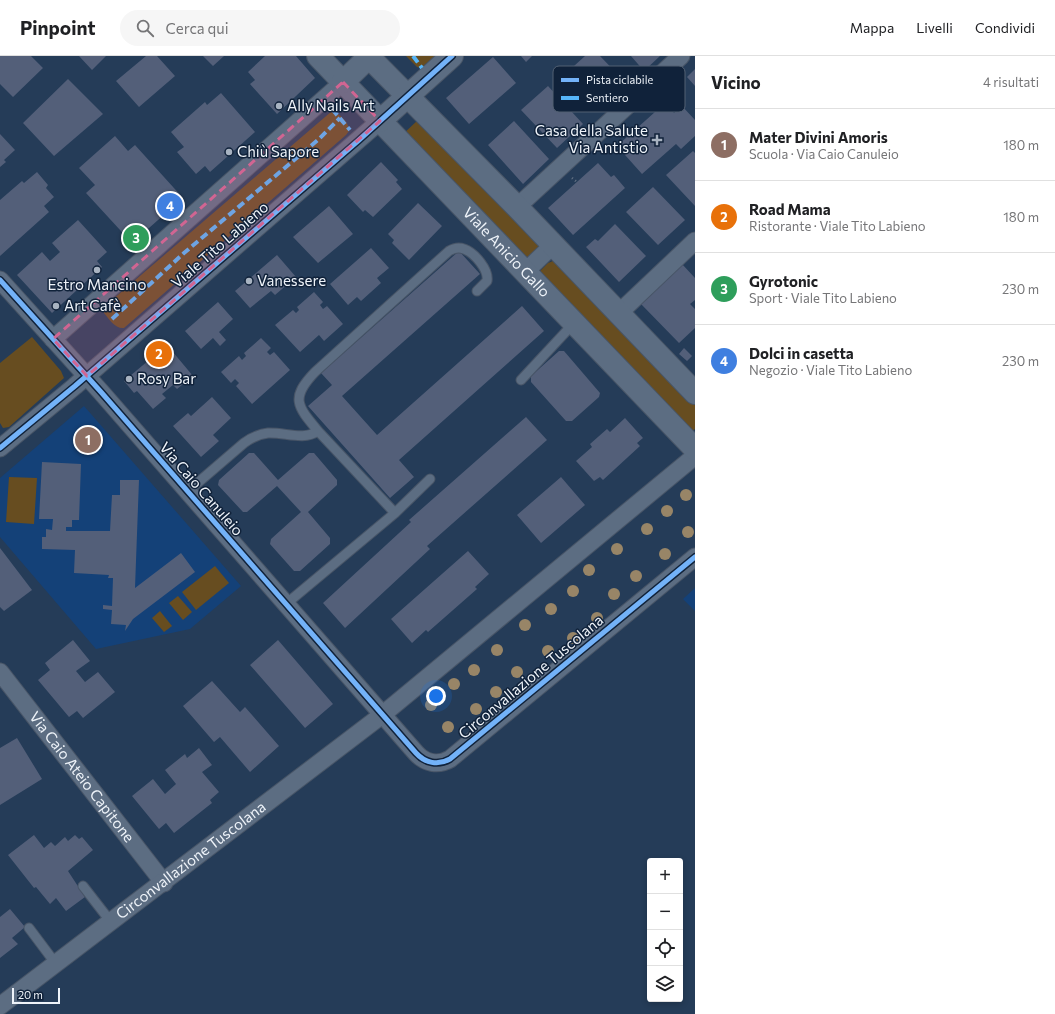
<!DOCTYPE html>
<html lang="it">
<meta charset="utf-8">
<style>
body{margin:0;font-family:Commissioner,sans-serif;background:#f6f6f6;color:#202124}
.controls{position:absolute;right:12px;bottom:12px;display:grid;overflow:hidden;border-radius:4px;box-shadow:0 2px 6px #0003}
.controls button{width:36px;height:36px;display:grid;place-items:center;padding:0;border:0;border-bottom:1px solid #e0e0e0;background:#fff;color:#202124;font:20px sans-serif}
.scale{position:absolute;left:12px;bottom:10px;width:48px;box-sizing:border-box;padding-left:4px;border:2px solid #eef3f9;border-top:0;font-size:11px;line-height:14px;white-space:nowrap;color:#eef3f9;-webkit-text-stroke:3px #10223a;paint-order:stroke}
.you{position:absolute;left:436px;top:640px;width:14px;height:14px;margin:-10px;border:3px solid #fff;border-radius:50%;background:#1a73e8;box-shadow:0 0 0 6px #1a73e833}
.badge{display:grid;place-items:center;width:26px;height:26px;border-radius:50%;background:#1a73e8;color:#fff;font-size:13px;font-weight:700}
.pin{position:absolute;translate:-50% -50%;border:2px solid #fff;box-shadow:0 1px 4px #0006}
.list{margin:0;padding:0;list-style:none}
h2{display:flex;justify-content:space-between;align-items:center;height:52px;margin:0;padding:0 16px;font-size:17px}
h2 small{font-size:13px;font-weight:400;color:#757577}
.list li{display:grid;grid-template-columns:26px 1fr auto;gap:12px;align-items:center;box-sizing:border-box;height:72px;padding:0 16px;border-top:1px solid #e0e0e0}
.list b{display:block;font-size:15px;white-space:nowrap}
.list p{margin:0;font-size:13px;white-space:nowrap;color:#757577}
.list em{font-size:13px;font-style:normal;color:#757577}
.icon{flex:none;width:22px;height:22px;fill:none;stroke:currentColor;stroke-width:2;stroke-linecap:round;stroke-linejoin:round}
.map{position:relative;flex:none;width:695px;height:958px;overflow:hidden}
header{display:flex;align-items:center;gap:24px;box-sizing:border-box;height:56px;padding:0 20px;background:#fff;border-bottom:1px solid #e0e0e0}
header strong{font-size:19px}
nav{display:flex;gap:22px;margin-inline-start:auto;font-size:14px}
.search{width:280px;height:36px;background:#f6f6f6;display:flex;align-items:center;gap:10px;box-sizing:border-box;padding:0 14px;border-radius:22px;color:#757577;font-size:15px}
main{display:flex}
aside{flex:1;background:#fff}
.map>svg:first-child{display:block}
.built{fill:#144178}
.green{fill:#674d20}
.building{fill:#535f79}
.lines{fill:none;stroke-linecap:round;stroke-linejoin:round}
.service-casing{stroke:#485567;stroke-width:11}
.minor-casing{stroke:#485567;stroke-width:19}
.tertiary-casing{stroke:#485567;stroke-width:24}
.path{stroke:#667486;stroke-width:2.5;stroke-dasharray:1 3;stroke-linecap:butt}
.service{stroke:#5c6d82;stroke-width:9}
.minor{stroke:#5c6d82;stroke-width:17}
.tertiary{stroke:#5c6d82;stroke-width:22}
.quiet{stroke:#56b5f8;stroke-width:4;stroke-dasharray:8 4;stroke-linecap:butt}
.cycleway-casing{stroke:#10223a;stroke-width:8}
.cycleway{stroke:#73b2f8;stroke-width:5}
.tree{fill:#988567}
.marked{fill:#d16592;fill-opacity:0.2;stroke:#d16592;stroke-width:3;stroke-dasharray:8 5;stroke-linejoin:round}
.poi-dot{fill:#a8b3c1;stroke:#10223a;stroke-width:1.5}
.labels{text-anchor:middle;stroke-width:3;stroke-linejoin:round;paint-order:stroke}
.poi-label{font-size:15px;fill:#eef3f9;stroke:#10223a;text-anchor:start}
.street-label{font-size:15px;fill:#eef3f9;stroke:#10223a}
.key{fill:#10223a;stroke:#536173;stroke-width:1}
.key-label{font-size:11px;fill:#eef3f9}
</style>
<header>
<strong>Pinpoint</strong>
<div class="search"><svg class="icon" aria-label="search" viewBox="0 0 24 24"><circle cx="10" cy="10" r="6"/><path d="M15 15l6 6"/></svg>Cerca qui</div>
<nav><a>Mappa</a><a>Livelli</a><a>Condividi</a></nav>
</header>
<main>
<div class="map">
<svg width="695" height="958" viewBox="0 0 695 958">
<rect width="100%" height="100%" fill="#253c58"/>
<path class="built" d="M 84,350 L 241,530 L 190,573 L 96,593 L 0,481 L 0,422 Z
M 695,532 L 695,555 L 683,543 Z"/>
<path class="green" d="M 406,0 L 435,0 L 421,12 L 417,11 Z
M 332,55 C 339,57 350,67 349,75 L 346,79 L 124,272 C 115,273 109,263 104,257 L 105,250 Z
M 419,63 L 539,188 C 538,194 531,200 526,202 L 401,80 Z
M 553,205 L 557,206 L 695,349 L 695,373 L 690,377 L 539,216 L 548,207 Z
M 32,281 L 61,315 L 64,322 L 9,371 L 3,372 L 0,367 L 0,307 Z
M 9,421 L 37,422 L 34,468 L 6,466 Z
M 215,510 L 229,527 L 196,554 L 182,536 Z
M 178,540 L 192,556 L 183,564 L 169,547 Z
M 160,555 L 172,570 L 164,576 L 152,562 Z"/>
<path class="building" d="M 0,0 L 31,0 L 43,12 L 13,41 L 0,28 Z
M 79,0 L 106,0 L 92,14 Z
M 146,0 L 157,0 L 175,20 L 139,51 L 116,25 Z
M 203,0 L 224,0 L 213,10 Z
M 265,0 L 296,0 L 315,22 L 277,58 L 250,28 L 255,24 L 248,16 Z
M 521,0 L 532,0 L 526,6 Z
M 585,0 L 600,0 L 626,27 L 596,55 L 563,20 Z
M 631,0 L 660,0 L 644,15 Z
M 493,1 L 516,27 L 469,68 L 446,42 Z
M 695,13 L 695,30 L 687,21 Z
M 68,23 L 103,58 L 54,100 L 23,67 Z
M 548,30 L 583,68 L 557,92 L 521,54 Z
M 221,37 L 255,76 L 210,116 L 205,110 L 196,118 L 177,96 L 184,91 L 171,76 L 205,46 L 207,49 Z
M 665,47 L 674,57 L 682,50 L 695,64 L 695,80 L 681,93 L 676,88 L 642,118 L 617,90 Z
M 514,65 L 549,103 L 523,128 L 488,89 Z
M 0,78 L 15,94 L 4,104 L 6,106 L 0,111 Z
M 115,80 L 128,95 L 135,89 L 183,142 L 132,187 L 86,137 L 95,129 L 79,112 Z
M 693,95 L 695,97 L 695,150 L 666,119 Z
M 381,106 L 398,124 L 396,126 L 402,133 L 373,161 L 365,154 L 363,156 L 347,139 Z
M 598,107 L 611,121 L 614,119 L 625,132 L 573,179 L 548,152 Z
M 37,116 L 48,129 L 46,132 L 54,141 L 44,150 L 49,156 L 0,200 L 0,144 L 22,125 L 24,127 Z
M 653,131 L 685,164 L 658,189 L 626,156 Z
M 418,147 L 442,170 L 409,204 L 392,187 L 394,184 L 388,178 Z
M 329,150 L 353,178 L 318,207 L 293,181 Z
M 78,164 L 107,196 L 97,205 L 102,211 L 52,257 L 17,219 L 42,196 L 50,205 L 60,196 L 52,187 Z
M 615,168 L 646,200 L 619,226 L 586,191 L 595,183 L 598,185 Z
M 371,192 L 389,212 L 377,222 L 381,227 L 361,245 L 357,241 L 348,249 L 330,228 Z
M 459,195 L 480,218 L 342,340 L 377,379 L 522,250 L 544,275 L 399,404 L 414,421 L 390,442 L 308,350 L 332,329 L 321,317 Z
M 277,199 L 296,221 L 275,239 L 271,235 L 250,252 L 235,235 Z
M 682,208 L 695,222 L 695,244 L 690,248 L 695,253 L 695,272 L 679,287 L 641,248 Z
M 314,236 L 323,246 L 320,249 L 323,253 L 327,250 L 343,268 L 324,285 L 319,279 L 300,296 L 275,269 L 293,254 L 296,257 L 299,254 L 297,251 Z
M 218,246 L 233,263 L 219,276 L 226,284 L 220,290 L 213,282 L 201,293 L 185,275 Z
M 261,282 L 271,292 L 267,296 L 270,299 L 274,296 L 290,314 L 252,348 L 236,330 L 239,327 L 235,323 L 231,327 L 221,316 L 239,300 L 242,304 L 246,300 L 244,297 Z
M 167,289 L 193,320 L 177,333 L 173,329 L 162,338 L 166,342 L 153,353 L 137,335 L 134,337 L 124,325 Z
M 684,292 L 692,300 L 687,305 L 679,298 Z
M 559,295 L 564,295 L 600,337 L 599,341 L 572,365 L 566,365 L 531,326 L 531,320 Z
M 212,341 L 231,362 L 213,379 L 219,385 L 201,401 L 173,370 L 188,357 L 191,360 Z
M 526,361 L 547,384 L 427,490 L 430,493 L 345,572 L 323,547 L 411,466 L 409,464 Z
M 625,362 L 643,382 L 637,387 L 640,390 L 603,424 L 600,421 L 594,425 L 576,405 L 592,391 L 590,388 L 607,373 L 610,376 Z
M 249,397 L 254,397 L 278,424 L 309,397 L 314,397 L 337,424 L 337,429 L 308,456 L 330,482 L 330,488 L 300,515 L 294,515 L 270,488 L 271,483 L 301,456 L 277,430 L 247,456 L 243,456 L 218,429 L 219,424 Z
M 42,406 L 81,408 L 79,464 L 72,464 L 72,471 L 66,471 L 66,475 L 110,475 L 112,439 L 120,439 L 120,424 L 139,424 L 135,532 L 181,497 L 195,516 L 133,563 L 125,575 L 126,569 L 111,568 L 112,554 L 103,553 L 103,549 L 112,550 L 113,522 L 108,522 L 109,519 L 74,517 L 75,494 L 42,493 L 42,481 L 46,481 L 46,473 L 52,474 L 53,463 L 39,463 Z
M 561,421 L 585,449 L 541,487 L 517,459 Z
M 0,492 L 32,534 L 4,555 L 0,551 Z
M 468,495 L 489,518 L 475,531 L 477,533 L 428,576 L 426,574 L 412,587 L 391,563 Z
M 73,584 L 90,605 L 76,615 L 85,626 L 98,616 L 115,636 L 83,662 L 77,655 L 69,661 L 38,624 L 50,614 L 45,607 Z
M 278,584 L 333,648 L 305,672 L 250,609 Z
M 212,625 L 240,656 L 245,651 L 279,690 L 250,716 L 220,681 L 214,686 L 183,650 Z
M 17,682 L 42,723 L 0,749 L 0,692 Z
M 199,692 L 212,709 L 202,716 L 219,736 L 210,744 L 212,747 L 174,777 L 166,767 L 159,773 L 132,740 L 153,723 L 165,738 L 176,728 L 165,714 L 185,698 L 187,702 Z
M 34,779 L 44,792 L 51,786 L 55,790 L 65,781 L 68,785 L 75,779 L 79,783 L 82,781 L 93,794 L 68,815 L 85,841 L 66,855 L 56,842 L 50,848 L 36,831 L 34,832 L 8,799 Z
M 10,853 L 25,871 L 12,882 L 18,888 L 0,902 L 0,861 Z"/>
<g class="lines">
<defs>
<path id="service" d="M 521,324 L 574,267
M 318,375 C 297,350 290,342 315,316 L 449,195 C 454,192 459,191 464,193 C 475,197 489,214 487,225 L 477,235
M 187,436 L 244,387 C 251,382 259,378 268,377 C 285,376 303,385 318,375 L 395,457
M 286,548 L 395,457 L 430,423
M 83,830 L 111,866
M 29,872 L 56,908"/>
<g id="minor">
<path d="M 517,151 L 681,0"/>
<path d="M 525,216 L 553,189"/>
<path d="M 0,224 L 101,336 L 416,697 C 425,707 438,710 450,703 L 695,501"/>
<path d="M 619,257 L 695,185"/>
<path d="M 53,283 L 343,26"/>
<path d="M 0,392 L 75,330 L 380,65"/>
<path id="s1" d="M 0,616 L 164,827"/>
<path id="s2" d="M 0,950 L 382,659 L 695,400"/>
</g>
<g id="tertiary">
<path id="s3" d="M 318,0 L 695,393"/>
<path d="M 368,0 L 517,151 L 695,337"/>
<path d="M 343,26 L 370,0"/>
<path d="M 380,65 L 452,0"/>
</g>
</defs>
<use href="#service" class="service-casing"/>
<use href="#minor" class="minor-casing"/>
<use href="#tertiary" class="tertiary-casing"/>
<path class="path" d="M 664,38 L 675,49
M 572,122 L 577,126"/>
<use href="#service" class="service"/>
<use href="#minor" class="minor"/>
<use href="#tertiary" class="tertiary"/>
<path class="quiet" d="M 413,0 L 422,12
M 332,53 L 350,74
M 112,263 L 184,197 L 319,83 L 340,62"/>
<defs>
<path id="cycleway" d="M 0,224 L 101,336 L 416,697 C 425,707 438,710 450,703 L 695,501
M 0,392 L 75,330 L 359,84 L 452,0"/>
</defs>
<use href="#cycleway" class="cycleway-casing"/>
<use href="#cycleway" class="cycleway"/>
</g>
<g class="tree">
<circle cx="686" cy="439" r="6"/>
<circle cx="667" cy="455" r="6"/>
<circle cx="647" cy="473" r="6"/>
<circle cx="688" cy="476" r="6"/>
<circle cx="617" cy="493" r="6"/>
<circle cx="665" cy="498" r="6"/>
<circle cx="589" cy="514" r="6"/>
<circle cx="636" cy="520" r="6"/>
<circle cx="573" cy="535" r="6"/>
<circle cx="614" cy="538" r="6"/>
<circle cx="551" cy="553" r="6"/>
<circle cx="597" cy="562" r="6"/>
<circle cx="525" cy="569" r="6"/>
<circle cx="573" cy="582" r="6"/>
<circle cx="497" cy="594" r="6"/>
<circle cx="548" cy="595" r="6"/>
<circle cx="474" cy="614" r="6"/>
<circle cx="517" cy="616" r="6"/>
<circle cx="454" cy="628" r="6"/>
<circle cx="496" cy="636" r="6"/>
<circle cx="431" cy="649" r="6"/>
<circle cx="476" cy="653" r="6"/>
<circle cx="448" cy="671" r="6"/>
</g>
<path class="marked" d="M 343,26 L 380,65 L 87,320 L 53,283 Z"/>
<g class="poi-dot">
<circle cx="279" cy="50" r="4"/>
<path d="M655 78h4v4h4v4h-4v4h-4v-4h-4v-4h4z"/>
<circle cx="229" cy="96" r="4"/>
<circle cx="97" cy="214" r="4"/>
<circle cx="249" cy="225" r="4"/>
<circle cx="56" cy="250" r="4"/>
<circle cx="129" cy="323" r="4"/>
</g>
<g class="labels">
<g class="poi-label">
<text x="287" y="55">Ally Nails Art</text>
<text x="648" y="80" text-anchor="end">Casa della Salute<tspan x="648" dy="17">Via Antistio</tspan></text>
<text x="237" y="101">Chiù Sapore</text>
<text x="257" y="230">Vanessere</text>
<text x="97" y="234" text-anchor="middle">Estro Mancino</text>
<text x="64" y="255">Art Cafè</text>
<text x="137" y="328">Rosy Bar</text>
</g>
<g class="street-label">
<text transform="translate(220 189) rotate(-41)" y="5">Viale Tito Labieno</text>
<text dy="5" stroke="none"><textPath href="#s3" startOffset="272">Viale Anicio Gallo</textPath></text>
<text transform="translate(201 433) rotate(49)" y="5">Via Caio Canuleio</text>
<text transform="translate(531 621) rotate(-40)" y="5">Circonvallazione Tuscolana</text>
<text dy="5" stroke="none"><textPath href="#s1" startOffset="133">Via Caio Ateio Capitone</textPath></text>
<text dy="5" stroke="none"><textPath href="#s2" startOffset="240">Circonvallazione Tuscolana</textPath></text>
</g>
</g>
<rect x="553" y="10" width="132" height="46" rx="6" class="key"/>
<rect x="561" y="22" width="18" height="4" fill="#73b2f8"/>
<rect x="561" y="40" width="18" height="4" fill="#56b5f8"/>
<g class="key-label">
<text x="586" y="28">Pista ciclabile</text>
<text x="586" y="46">Sentiero</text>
</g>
</svg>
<div class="controls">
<button>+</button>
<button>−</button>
<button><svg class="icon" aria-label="locate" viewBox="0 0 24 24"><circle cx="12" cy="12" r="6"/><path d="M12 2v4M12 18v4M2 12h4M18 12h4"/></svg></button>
<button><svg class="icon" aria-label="layers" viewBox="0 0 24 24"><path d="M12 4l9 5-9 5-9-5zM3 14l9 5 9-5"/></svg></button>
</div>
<div class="scale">20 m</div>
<div class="you"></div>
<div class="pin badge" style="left:88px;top:384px;background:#8d6e63">1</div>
<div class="pin badge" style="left:159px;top:298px;background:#e8710a">2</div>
<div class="pin badge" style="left:136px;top:182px;background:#2e9e5b">3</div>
<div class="pin badge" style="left:170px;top:150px;background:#3f7fe0">4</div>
</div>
<aside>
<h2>Vicino<small>4 risultati</small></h2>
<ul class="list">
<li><span class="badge" style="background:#8d6e63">1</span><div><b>Mater Divini Amoris</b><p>Scuola · Via Caio Canuleio</p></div><em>180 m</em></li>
<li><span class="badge" style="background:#e8710a">2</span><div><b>Road Mama</b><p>Ristorante · Viale Tito Labieno</p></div><em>180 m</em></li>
<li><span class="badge" style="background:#2e9e5b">3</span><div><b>Gyrotonic</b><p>Sport · Viale Tito Labieno</p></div><em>230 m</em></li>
<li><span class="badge" style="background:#3f7fe0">4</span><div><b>Dolci in casetta</b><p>Negozio · Viale Tito Labieno</p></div><em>230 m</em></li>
</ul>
</aside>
</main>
